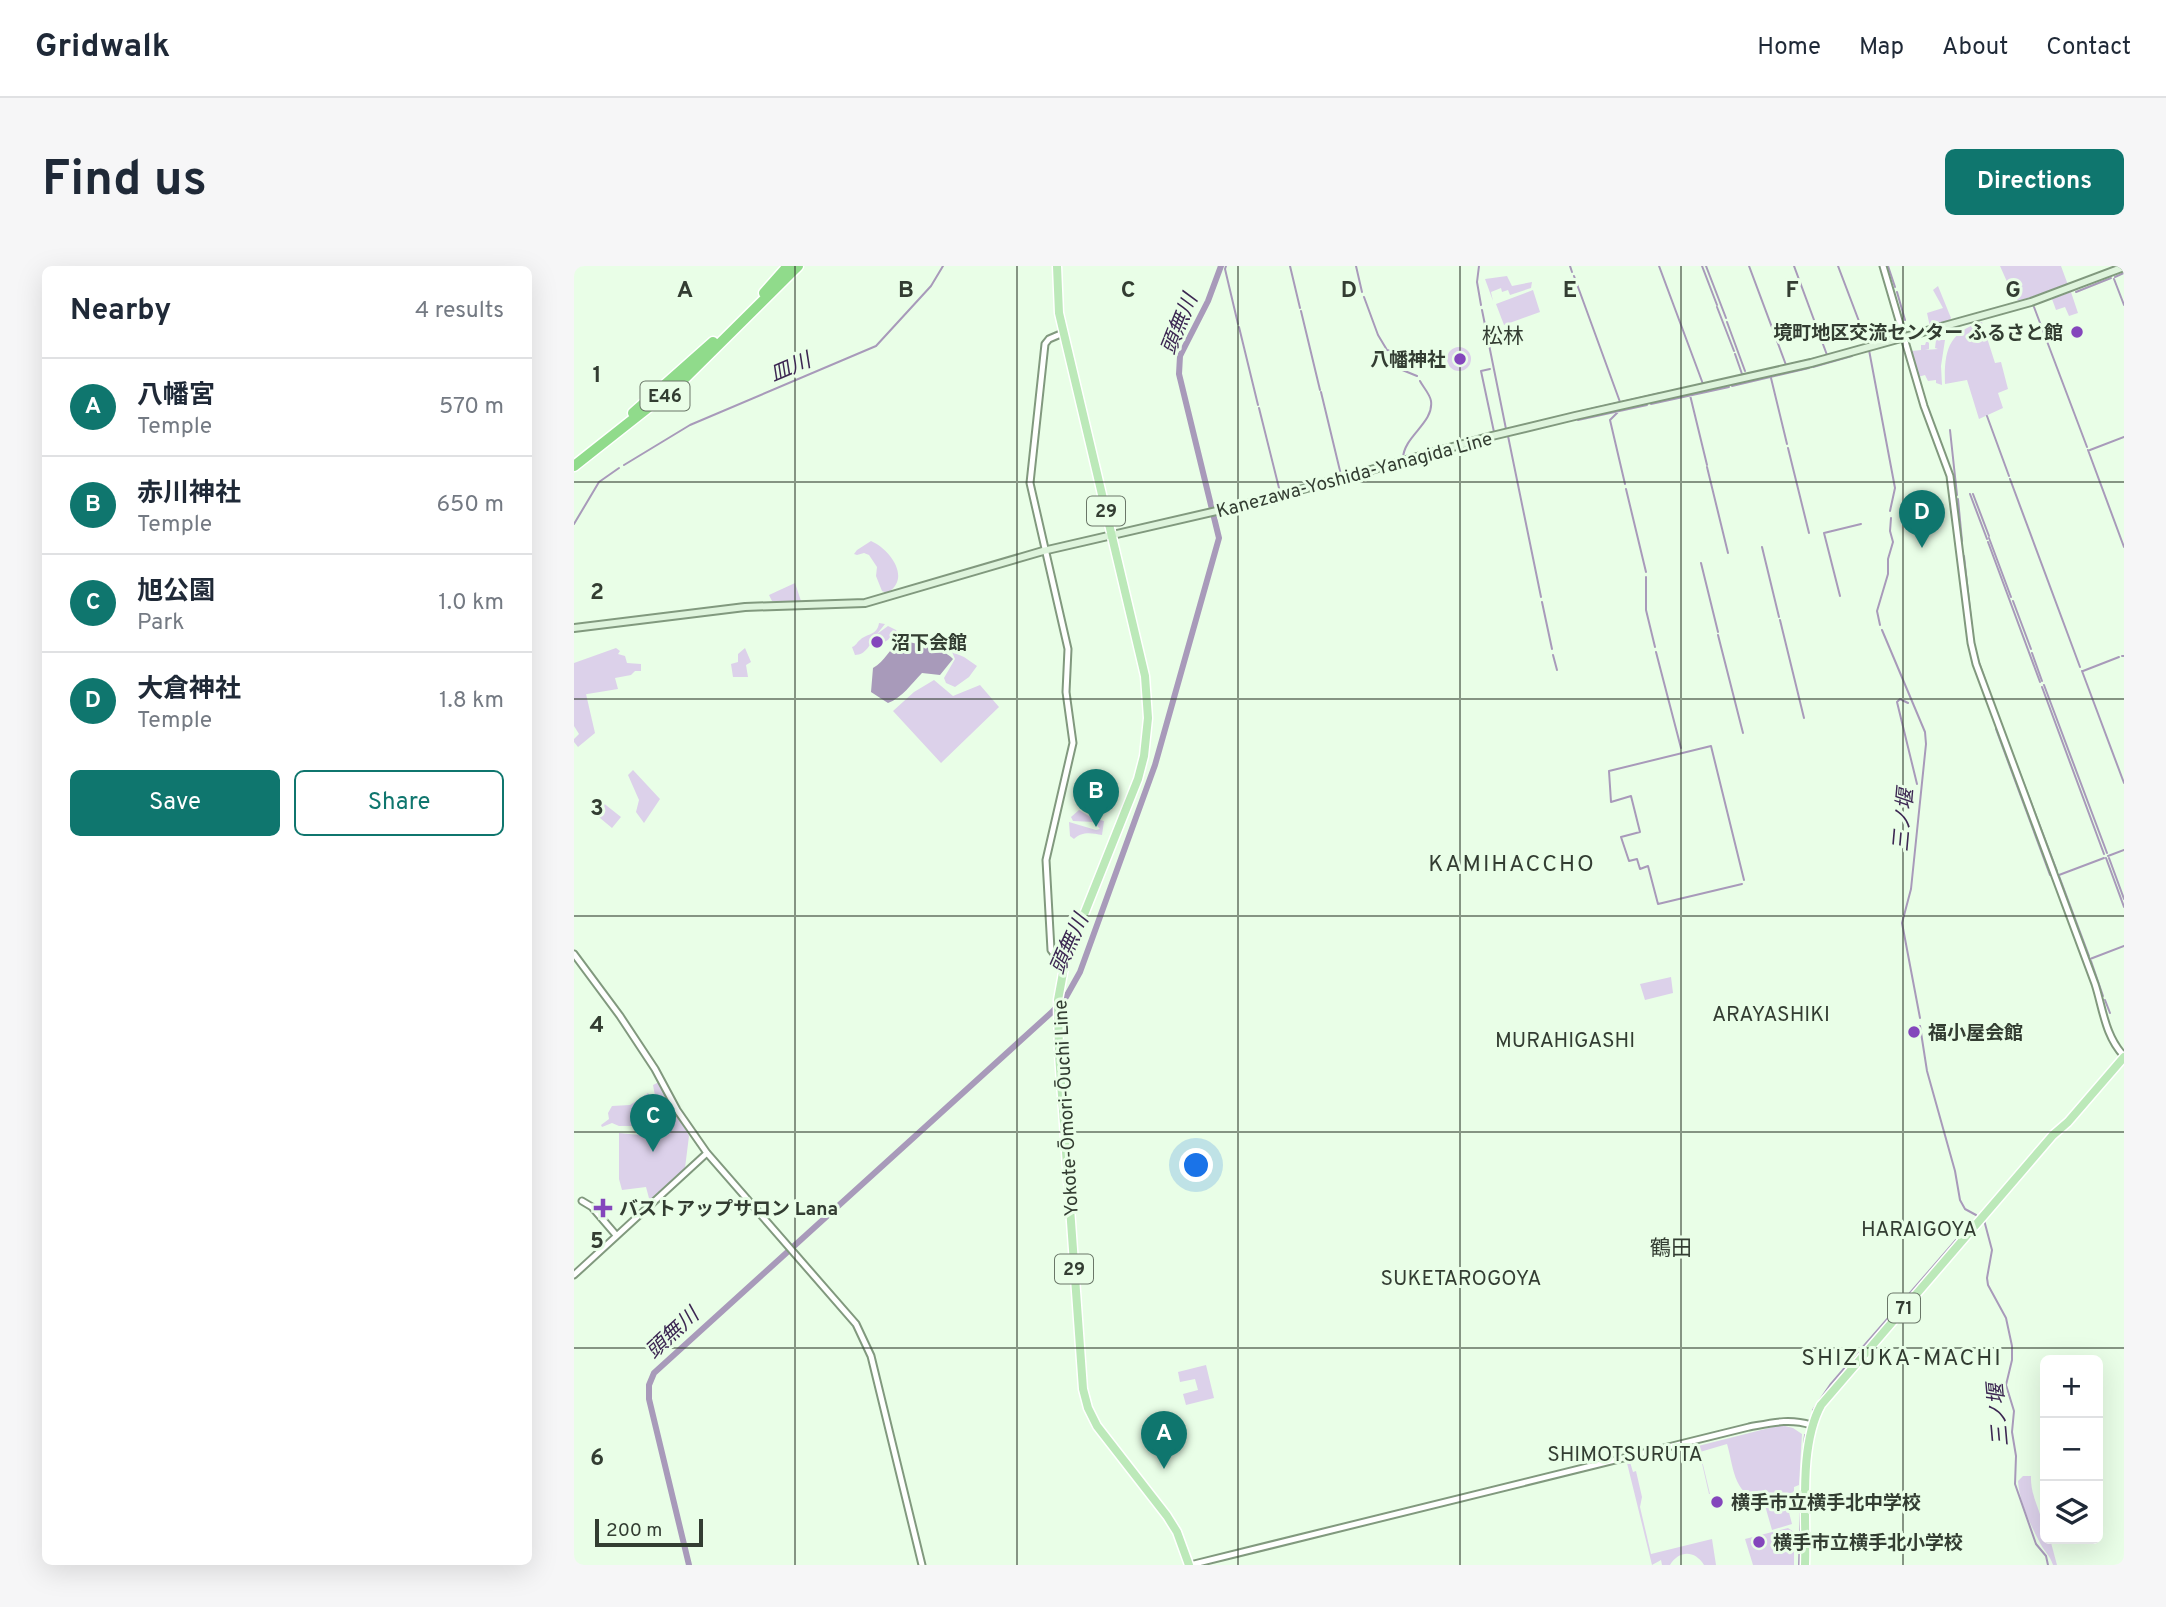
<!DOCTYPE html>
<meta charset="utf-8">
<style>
body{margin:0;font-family:Overpass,"Noto Sans JP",sans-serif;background:#f6f6f7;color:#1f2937}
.controls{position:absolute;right:21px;bottom:21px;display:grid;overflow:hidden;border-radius:10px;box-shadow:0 7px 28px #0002}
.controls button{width:63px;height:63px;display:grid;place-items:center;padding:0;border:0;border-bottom:2px solid #e0e1e3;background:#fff;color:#1f2937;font:35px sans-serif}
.scale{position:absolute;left:21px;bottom:18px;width:108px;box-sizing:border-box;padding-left:7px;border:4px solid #333d32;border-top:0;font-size:19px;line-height:24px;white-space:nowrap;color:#333d32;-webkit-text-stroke:5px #e9fee7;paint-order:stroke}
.you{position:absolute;left:623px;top:900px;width:24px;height:24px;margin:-18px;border:5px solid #fff;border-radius:50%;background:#1a73e8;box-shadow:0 0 0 10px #1a73e833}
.badge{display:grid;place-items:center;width:46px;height:46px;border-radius:50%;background:#0f766e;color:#fff;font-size:23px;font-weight:700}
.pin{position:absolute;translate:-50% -58px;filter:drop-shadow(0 2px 4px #0008)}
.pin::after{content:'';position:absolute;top:37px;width:24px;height:21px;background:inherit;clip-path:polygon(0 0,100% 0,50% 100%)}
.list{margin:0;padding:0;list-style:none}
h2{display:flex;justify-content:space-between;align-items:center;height:91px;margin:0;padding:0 28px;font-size:30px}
h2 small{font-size:23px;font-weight:400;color:#747a83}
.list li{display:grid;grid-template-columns:46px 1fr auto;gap:21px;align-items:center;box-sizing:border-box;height:98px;padding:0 28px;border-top:2px solid #e0e1e3}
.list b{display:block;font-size:26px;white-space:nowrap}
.list p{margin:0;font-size:23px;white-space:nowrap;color:#747a83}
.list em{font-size:23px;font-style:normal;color:#747a83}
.actions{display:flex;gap:14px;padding:21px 28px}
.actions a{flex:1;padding:16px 0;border:2px solid #0f766e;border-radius:10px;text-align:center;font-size:24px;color:#0f766e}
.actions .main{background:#0f766e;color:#fff}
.icon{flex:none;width:38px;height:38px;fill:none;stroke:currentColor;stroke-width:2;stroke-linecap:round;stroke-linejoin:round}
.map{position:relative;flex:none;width:1550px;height:1299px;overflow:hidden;border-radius:10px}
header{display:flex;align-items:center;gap:42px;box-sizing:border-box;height:98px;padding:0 35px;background:#fff;border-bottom:2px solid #e0e1e3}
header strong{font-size:33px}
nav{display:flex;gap:38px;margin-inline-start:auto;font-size:24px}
.intro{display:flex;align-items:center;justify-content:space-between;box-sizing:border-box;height:168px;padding:0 42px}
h1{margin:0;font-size:49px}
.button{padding:18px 32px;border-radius:10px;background:#0f766e;color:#fff;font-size:24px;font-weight:700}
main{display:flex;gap:42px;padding:0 42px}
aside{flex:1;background:#fff;border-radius:10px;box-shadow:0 7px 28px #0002}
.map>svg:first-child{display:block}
.green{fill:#dcd1ea}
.water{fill:#a89aba}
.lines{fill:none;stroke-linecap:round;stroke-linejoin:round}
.stream{stroke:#a89aba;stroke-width:2}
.river{stroke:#a89aba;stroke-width:6}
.tertiary-casing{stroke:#81997e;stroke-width:9}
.secondary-casing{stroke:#81997e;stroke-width:10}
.primary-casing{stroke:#fff;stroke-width:11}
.motorway-casing{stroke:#fff;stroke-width:13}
.tertiary{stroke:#fff;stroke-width:5}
.secondary{stroke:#def4dc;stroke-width:6}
.primary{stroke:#bce9b9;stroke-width:8}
.motorway{stroke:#90db8b;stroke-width:10}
.grid{fill:none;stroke:#333d32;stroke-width:2;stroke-opacity:0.55}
.poi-dot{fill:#8446bc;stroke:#e9fee7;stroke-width:2.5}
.labels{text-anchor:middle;stroke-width:6;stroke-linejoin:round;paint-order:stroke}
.shield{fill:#e9fee7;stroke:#6a7768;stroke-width:2}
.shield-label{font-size:18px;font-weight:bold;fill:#333d32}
.poi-label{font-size:19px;font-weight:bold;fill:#333d32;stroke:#e9fee7;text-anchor:start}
.street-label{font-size:19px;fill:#333d32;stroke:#e9fee7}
.water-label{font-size:21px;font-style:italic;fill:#3c2752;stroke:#e9fee7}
.neighbourhood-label{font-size:21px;fill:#333d32;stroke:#e9fee7}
.quarter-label{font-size:23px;letter-spacing:2px;fill:#333d32;stroke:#e9fee7}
.grid-label{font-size:23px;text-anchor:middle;font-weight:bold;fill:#333d32;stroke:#e9fee7;stroke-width:6;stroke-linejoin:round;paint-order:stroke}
</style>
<header>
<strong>Gridwalk</strong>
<nav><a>Home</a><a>Map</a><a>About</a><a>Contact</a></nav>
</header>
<div class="intro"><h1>Find us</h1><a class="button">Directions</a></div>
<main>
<aside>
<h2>Nearby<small>4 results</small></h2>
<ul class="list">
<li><span class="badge">A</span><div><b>八幡宮</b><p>Temple</p></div><em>570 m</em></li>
<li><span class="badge">B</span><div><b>赤川神社</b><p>Temple</p></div><em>650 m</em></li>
<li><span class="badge">C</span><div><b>旭公園</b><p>Park</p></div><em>1.0 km</em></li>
<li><span class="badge">D</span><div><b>大倉神社</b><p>Temple</p></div><em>1.8 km</em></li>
</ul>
<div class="actions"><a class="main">Save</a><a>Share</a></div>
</aside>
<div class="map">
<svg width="1550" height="1299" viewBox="0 0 1550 1299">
<rect width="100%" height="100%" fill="#e9fee7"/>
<path class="green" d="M 1426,0 L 1487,0 L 1494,19 L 1444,35 L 1437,17 L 1434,18 Z
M 933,10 L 938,20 L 958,16 L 957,22 L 936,29 L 934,24 L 928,26 L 927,22 L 917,26 L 919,35 L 911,13 Z
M 1364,20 L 1377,52 L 1375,55 L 1356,61 L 1353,47 L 1369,42 L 1359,24 Z
M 959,24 L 966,46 L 930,59 L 922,38 Z
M 1497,26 L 1504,47 L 1495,50 L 1491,41 L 1482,44 L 1478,33 Z
M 1408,56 L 1421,97 L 1427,96 L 1434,123 L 1424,127 L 1429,142 L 1405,153 L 1393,114 L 1371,118 C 1370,85 1374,66 1408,56 Z
M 1362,74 L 1371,74 L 1367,100 L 1368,119 L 1362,117 L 1362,114 L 1354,115 L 1351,109 L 1344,111 L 1338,85 L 1347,84 L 1347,79 L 1351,79 L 1352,76 L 1355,76 L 1355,83 L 1351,84 L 1364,83 L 1361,82 Z
M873 93a12 12 0 1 1 24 0a12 12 0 1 1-24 0Z
M 297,275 C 316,283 338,313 313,327 L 308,325 L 302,310 L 303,301 L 295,289 L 290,287 L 283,289 L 280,288 L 283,284 Z
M 221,317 L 227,335 L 198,335 L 195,329 Z
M 305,357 L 311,358 L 303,368 L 314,360 L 322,364 L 324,368 L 307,378 L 302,370 C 296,378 292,389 281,389 L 278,381 C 282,380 283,376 286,374 C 293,367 303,370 305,357 Z
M 42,382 L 46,385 L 44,388 L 51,390 L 53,397 L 67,398 L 67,405 L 61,405 L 57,409 L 41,412 L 44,423 L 1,430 L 12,428 L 21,467 L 4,481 L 0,476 L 0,473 L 5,468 L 0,460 L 0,397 Z
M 171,382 L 177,396 L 172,399 L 174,411 L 159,411 L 157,398 L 164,396 L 164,388 Z
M 378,386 L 390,391 L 403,400 L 395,411 L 381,421 L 372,417 L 370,412 L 381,393 Z
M 360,414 L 379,430 L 406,419 L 425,441 L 367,497 L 319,445 L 340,426 Z
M 59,504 L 86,533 L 70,557 L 62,546 L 65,534 L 54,509 Z
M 28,536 L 47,551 L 38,562 L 20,547 Z
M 505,544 L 518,552 L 530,555 L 528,569 C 518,567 508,565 500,573 L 496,570 L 495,556 L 522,564 L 526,563 L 520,556 L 499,555 L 497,551 Z
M 1097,711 L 1099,727 L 1071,734 L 1066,718 Z
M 85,816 L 115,870 L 111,902 L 76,936 L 72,921 L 48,924 L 45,913 L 45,867 L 76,870 L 87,861 L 79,819 Z
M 74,827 L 76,830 L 63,839 C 76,842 89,844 80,860 L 45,860 L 38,857 L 28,861 L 27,859 L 35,853 L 34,847 L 38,840 L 56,839 Z
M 632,1099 L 640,1132 L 612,1139 L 609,1128 L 624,1124 L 621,1113 L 606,1116 L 604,1106 Z
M 1207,1159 L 1219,1162 L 1228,1168 L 1225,1219 L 1220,1221 L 1220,1226 C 1211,1228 1197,1235 1186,1233 C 1159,1230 1159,1197 1153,1178 L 1126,1186 L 1136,1228 L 1135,1228 L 1124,1180 Z
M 1056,1196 L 1059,1206 L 1062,1205 L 1068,1231 L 1066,1241 L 1077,1288 L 1138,1273 L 1142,1299 L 1130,1299 C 1121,1284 1105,1284 1096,1299 L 1088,1299 L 1087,1294 L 1078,1299 L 1053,1197 Z
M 1449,1210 L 1457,1210 C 1456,1233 1471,1250 1471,1273 L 1476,1273 L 1483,1299 L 1479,1299 C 1476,1289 1469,1284 1465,1275 C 1456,1258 1445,1234 1444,1215 Z
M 1211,1231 L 1218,1258 L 1198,1264 L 1190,1236 Z
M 1214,1262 L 1220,1266 L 1220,1299 L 1179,1299 L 1171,1273 Z"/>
<path class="water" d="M 328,375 C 345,378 368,381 379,393 L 366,409 L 348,407 C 338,417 328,432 314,437 L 297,426 L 299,402 C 311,396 316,380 328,375 Z"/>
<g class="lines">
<path class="stream" d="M 652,0 L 651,3 L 664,58
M 716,0 L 726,42
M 782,0 L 788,26
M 905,0 L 903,16 L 907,39
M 996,0 L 998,6
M 1085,0 L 1129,118
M 1128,0 L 1143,39
M 1132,0 L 1152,52
M 1175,0 L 1212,99
M 1220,0 L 1253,89
M 1264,0 L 1294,79
M 1314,0 L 1321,21
M 1000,10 L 1046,136
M 1541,11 L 1550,7
M 1540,13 L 1550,39
M 1323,26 L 1331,54
M 1502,26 L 1537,12
M 790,31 L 804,69 L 813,84 L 820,86 L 821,101 L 843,110
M 1143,41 L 1160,85
M 1460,41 L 1513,181
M 908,44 L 932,163
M 727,45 L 746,124
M 1153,56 L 1171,105
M 665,61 L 684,139
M 1295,84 L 1321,222 L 1316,245
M 1161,88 L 1168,108
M 1204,101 L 1251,90
M 1239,101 L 1278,90
M 916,103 L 907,105 L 920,166
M 1197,112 L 1213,178
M 1158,120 L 1235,102
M 747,126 L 767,209
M 1116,129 L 1133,199
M 1077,138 L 1155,121
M 685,142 L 706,226
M 1008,145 L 1087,127
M 1045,145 L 1036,154 L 1051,218
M 1413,150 L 1435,210
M 1004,154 L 1073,139
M 1376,164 L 1383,229
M 934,170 L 967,331
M 1214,182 L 1235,267
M 1514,184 L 1550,281
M 1516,184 L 1550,171
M 829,192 C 830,170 860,157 857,135 C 856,128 849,121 846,115
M 50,199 L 116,159 L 302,80 L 357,20 L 369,0
M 1133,201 L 1154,287
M 1436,213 L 1506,401
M 1052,223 L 1072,306
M 1396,228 L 1413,273
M 1399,228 L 1415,270
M 1384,233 L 1388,275
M 0,258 L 25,216 L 45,202
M 1415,272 L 1437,331
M 1414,276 L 1466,416
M 1188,281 L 1205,351
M 1390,290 L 1400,380
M 1127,297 L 1144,366
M 1072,311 L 1072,344 L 1081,381
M 1266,330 L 1250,267 L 1287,258
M 1439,335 L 1457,383
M 968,336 L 978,383
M 1206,354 L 1230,452
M 1306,359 L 1303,345 L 1314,308 L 1314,293 L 1319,276 L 1316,265 L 1317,252
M 1308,364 L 1351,466 L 1352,478 L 1337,623 L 1328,657 L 1346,752
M 1144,369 L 1169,467
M 1082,386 L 1107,482
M 1458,387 L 1468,415
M 1402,388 L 1412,416
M 979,389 L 983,404
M 1548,390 L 1550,390
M 1508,405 L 1550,517
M 1509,405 L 1545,391
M 1470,419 L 1533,587
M 1468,421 L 1530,588
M 1334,437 L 1326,433 L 1323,436 L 1343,518
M 1420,439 L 1483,605
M 1422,463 L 1476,609
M 1534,590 L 1550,584
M 1532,592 L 1550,641
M 1535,592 L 1550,633
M 1485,609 L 1530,592
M 1485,610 L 1515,690
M 1168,618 L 1084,638 L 1074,600 L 1066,603 L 1063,593 L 1055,595 L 1047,571 L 1066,566 L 1057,530 L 1037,536 L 1035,505 L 1137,480 L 1170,614
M 1516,693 L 1550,680
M 1517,695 L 1529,730
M 1531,734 L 1536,747
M 1346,760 L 1353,805 L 1381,905 L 1386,934 L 1391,943 L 1402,949
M 1410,954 L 1418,984 L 1413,1012 L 1414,1019 L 1432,1052 L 1438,1080 L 1438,1094 L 1432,1119 L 1440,1145 L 1438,1166 L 1442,1190 L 1441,1218 L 1462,1278 L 1472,1290 L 1474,1299
M 1386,971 L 1411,943
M 1288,1082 L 1382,974
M 1239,1144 L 1256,1119 L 1286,1084
M 1228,1203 L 1231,1169
M 1225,1299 L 1227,1237"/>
<path class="river" d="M 115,1299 L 75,1133 L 75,1119 L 80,1107 L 478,746 L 492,731 L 506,706 L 581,499 L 645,272 L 605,108 L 606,90 L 634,35 L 647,0"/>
<defs>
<path id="tertiary" d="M 1309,0 L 1350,140 L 1376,210 L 1397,377 L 1402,398 L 1521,718 C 1529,743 1531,770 1550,790
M 489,67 L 475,73 L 471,78 L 456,217 L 494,383 L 492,426 L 499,477 L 472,594 L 477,684 L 484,693 L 491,696
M 0,688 L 46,750 L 81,803 L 103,844 L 133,887 L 282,1058 L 297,1090 L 348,1299
M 8,935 L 18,941 L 42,969
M 0,1009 L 133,887
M 616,1299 L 1175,1161 C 1197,1157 1215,1152 1237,1159"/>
<path id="secondary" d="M 0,362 L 171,341 L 291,337 L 469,285 L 686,235 L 918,170 L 1001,150 L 1237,97 L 1457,36 L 1550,1"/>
<path id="primary" d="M 483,0 L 485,47 L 571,410 L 574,452 L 570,490 L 564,513 L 491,696 L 484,734 L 485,788 L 509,1123 L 514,1142 L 523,1160 L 593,1250 L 603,1266 L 615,1299
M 1231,1299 C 1233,1251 1224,1181 1247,1139 L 1479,869 L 1494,856 L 1550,791"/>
<path id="motorway" d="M 190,27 L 214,0
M 59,147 L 139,76
M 0,200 L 109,114 L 224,0"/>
</defs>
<use href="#tertiary" class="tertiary-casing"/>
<use href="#secondary" class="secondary-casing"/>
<use href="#primary" class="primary-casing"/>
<use href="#motorway" class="motorway-casing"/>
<use href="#tertiary" class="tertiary"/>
<use href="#secondary" class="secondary"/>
<use href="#primary" class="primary"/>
<use href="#motorway" class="motorway"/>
</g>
<path class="grid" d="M 221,0 L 221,1299M 443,0 L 443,1299M 664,0 L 664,1299M 886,0 L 886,1299M 1107,0 L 1107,1299M 1329,0 L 1329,1299M 0,216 L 1550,216M 0,433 L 1550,433M 0,650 L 1550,650M 0,866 L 1550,866M 0,1082 L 1550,1082"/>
<g class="poi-dot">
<circle cx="1503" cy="66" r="7"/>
<circle cx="886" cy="93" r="7"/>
<circle cx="303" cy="376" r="7"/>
<circle cx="1340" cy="766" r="7"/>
<path d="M25.5 931.5h7v7h7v7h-7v7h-7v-7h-7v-7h7z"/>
<circle cx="1143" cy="1236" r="7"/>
<circle cx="1185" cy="1276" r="7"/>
</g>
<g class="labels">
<g class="shield">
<rect x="66.5" y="115.5" width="49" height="29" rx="5"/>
<rect x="513" y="230.5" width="38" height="29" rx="5"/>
<rect x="481" y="988.5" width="38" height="29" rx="5"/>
<rect x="1314" y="1027.5" width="32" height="29" rx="5"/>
</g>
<g class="shield-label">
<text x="91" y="136">E46</text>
<text x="532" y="251">29</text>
<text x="500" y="1009">29</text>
<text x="1330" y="1048">71</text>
</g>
<g class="poi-label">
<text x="1489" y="73" text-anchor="end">境町地区交流センター ふるさと館</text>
<text x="872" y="100" text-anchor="end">八幡神社</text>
<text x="317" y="383">沼下会館</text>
<text x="1354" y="773">福小屋会館</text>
<text x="45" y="949">バストアップサロン Lana</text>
<text x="1157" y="1243">横手市立横手北中学校</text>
<text x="1199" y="1283">横手市立横手北小学校</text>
</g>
<g class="street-label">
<text transform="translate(780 208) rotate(-15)" y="7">Kanezawa-Yoshida-Yanagida Line</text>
<text transform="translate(491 842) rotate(-93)" y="7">Yokote-Ōmori-Ōuchi Line</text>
</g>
<g class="water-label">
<text transform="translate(605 58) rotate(-68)" y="7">頭無川</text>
<text transform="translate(216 101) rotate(-23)" y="7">皿川</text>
<text transform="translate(1329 554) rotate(-85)" y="7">三ノ堰</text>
<text transform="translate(495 678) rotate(-66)" y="7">頭無川</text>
<text transform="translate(98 1067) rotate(-43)" y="7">頭無川</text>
<text transform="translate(1424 1149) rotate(-95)" y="7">三ノ堰</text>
</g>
<g class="neighbourhood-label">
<text x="929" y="77">松林</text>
<text x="1197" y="755">ARAYASHIKI</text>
<text x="991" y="781">MURAHIGASHI</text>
<text x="1345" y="970">HARAIGOYA</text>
<text x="1097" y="989">鶴田</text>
<text x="887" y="1019">SUKETAROGOYA</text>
<text x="1051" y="1195">SHIMOTSURUTA</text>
</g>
<g class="quarter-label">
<text x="938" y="605">KAMIHACCHO</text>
<text x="1328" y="1099">SHIZUKA-MACHI</text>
</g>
</g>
<g class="grid-label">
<text x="111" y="31">A</text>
<text x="332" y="31">B</text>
<text x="554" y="31">C</text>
<text x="775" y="31">D</text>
<text x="996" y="31">E</text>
<text x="1218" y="31">F</text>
<text x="1439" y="31">G</text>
<text x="23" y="116">1</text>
<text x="23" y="333">2</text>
<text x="23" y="549">3</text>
<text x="23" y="766">4</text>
<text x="23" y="982">5</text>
<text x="23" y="1199">6</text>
</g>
</svg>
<div class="controls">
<button>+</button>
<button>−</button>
<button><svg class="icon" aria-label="layers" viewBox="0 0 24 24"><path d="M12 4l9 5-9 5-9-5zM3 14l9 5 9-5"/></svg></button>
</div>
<div class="scale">200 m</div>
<div class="you"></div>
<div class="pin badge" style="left:590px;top:1203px">A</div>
<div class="pin badge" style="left:522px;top:561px">B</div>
<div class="pin badge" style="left:79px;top:886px">C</div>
<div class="pin badge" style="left:1348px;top:282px">D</div>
</div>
</main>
